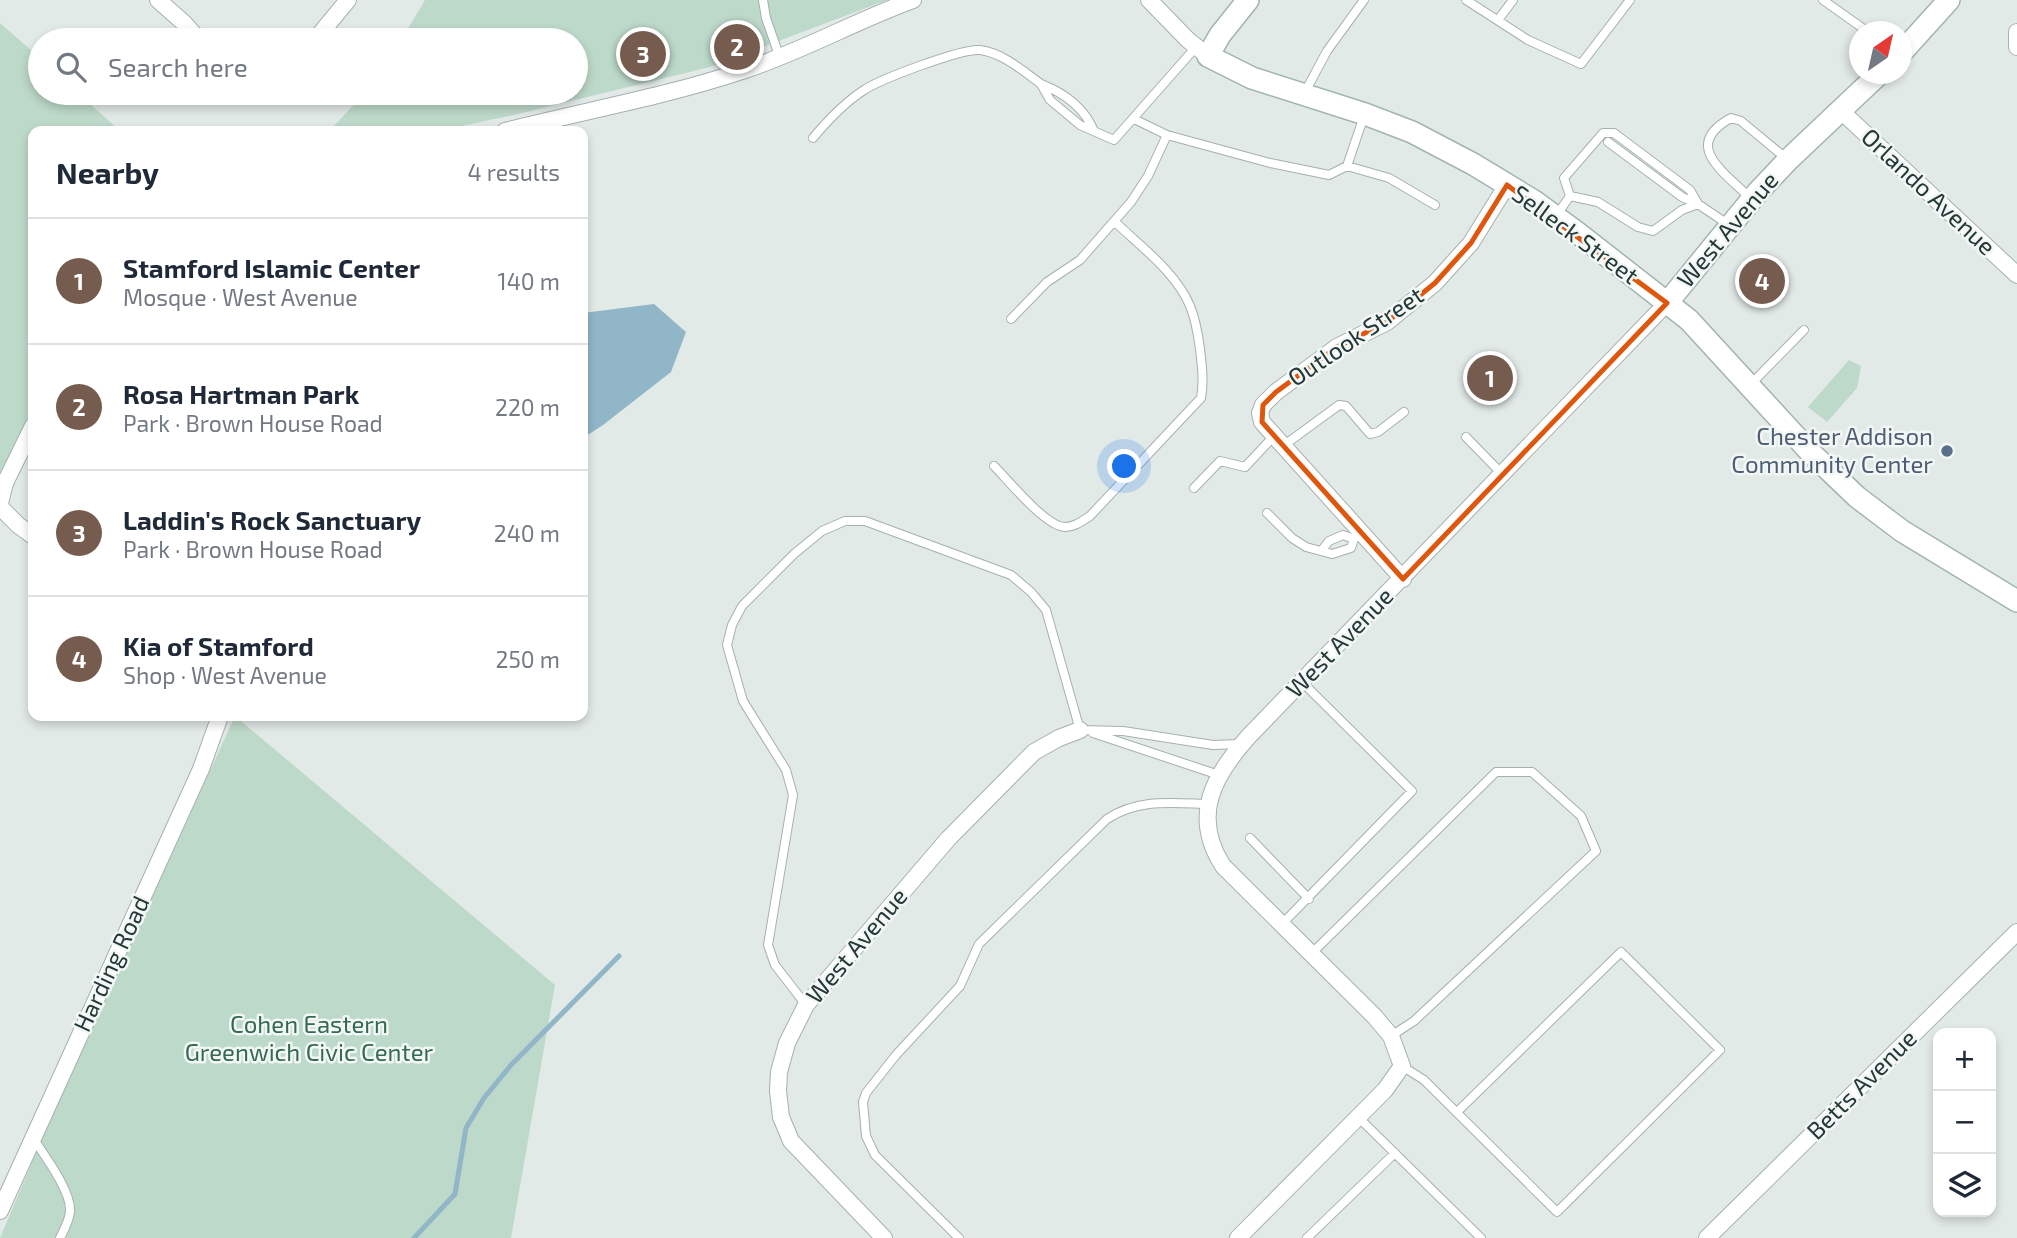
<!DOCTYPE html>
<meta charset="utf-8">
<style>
body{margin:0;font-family:"Exo 2",sans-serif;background:#f2f2f3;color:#1f2937}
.controls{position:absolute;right:21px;bottom:21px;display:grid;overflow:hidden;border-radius:14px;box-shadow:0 4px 10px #0003}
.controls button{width:63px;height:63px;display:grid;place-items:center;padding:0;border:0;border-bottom:2px solid #e0e1e3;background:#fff;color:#1f2937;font:35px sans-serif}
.compass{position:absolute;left:1849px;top:21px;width:63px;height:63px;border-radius:50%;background:#fff;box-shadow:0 4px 10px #0003;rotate:34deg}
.you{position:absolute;left:1125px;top:467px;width:24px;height:24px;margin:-18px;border:5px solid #fff;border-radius:50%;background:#1a73e8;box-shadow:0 0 0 10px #1a73e833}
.badge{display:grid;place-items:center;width:46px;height:46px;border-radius:50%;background:#765c4e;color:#fff;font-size:23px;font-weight:700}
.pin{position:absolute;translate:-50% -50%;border:4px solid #fff;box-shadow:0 2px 7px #0006}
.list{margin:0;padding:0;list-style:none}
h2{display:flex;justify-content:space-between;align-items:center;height:91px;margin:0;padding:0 28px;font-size:30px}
h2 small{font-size:23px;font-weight:400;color:#747a83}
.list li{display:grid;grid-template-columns:46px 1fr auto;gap:21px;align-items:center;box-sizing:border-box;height:126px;padding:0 28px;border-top:2px solid #e0e1e3}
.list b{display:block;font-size:26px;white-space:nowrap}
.list p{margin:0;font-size:23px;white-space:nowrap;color:#747a83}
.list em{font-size:23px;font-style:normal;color:#747a83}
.icon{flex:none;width:38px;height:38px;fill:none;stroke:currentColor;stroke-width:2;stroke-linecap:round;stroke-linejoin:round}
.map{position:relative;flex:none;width:2017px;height:1238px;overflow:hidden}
.search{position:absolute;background:#fff;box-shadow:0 4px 10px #0003;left:28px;top:28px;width:560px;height:77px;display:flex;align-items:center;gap:18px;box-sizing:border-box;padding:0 24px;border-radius:38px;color:#747a83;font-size:26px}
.panel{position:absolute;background:#fff;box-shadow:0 4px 10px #0003;left:28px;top:126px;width:560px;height:595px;border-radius:14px}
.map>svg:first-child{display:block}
.green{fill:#bdd9c9}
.water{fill:#91b6c8}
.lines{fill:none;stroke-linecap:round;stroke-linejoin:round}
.stream{stroke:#91b6c8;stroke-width:5}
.lane-casing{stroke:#a5b1af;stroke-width:10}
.street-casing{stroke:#a5b1af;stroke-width:18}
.secondary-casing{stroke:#a2b4b1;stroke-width:24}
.lane{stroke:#fff;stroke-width:8}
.street{stroke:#fff;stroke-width:16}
.secondary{stroke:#fff;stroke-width:21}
.marked{fill:none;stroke:#de570e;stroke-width:5;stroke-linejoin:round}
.service-dot{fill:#5c6f8a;stroke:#f2f7f5;stroke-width:2.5}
.labels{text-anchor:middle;stroke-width:5;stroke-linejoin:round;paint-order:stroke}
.street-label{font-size:24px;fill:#243937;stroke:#f2f7f5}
.service-label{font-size:24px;fill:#4e5e75;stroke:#f2f7f5;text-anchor:end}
.park-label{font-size:24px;fill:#346a52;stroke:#f2f7f5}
</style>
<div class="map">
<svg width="2017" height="1238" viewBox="0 0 2017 1238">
<rect width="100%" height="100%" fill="#e2eae8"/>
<path class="green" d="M 425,0 L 887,0 L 710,67 L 518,114 L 438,131 L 329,131 L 365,93 L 576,93 L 576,40 L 401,40 Z
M 0,23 L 40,58 L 40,93 L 78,93 L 120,131 L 33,131 L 33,427 L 0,480 Z
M 1849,360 L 1861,366 L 1857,388 L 1827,422 L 1808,407 Z
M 235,716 L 555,985 L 511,1238 L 0,1238 L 48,1125 Z"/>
<path class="water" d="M 654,304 L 686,332 L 671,372 L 603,425 L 583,438 L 583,313 Z"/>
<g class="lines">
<path class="stream" d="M 414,1238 L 455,1194 L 466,1128 L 484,1098 L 511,1065 L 619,956"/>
<defs>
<path id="lane" d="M 763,0 L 766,18 L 780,58
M 1466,0 L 1528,40 L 1581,64 L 1630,0
M 1823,0 L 1868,32
M 1498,20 L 1513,0
M 1305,92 L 1327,51 L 1364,0
M 1364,116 L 1347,166 L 1389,178 L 1435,205
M 1134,119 L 1167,135 L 1270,163 L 1329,175 L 1347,166
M 1094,131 C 1084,107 1064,93 1041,84 L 1050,100 L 1080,125 L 1114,140 L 1196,47
M 1603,133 L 1614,133 L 1690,190 L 1698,204 L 1682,210 L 1653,231 L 1638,227 L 1598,202 L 1570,196 L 1564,178 Z
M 813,138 C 828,120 844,103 864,90 C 881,79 962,48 980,50 C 1003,53 1023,71 1041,84
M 1608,142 L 1682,197 L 1698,204 L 1729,225
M 1751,199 C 1726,173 1680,146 1731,118 L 1741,121 L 1788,160
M 1556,216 L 1570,196
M 1011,319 L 1047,282 L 1080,260 L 1131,202 L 1148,176 L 1167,135
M 1750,385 L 1804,330
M 1466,437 L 1503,475
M 1283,446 L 1339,405 L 1346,406 L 1370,434 L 1378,432 L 1404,412
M 994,466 C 1009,481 1046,527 1065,527 C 1075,527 1082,521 1090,516 L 1201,398 C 1204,381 1202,366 1200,349 C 1198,334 1196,320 1190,306 C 1176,272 1140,246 1114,221
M 1194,488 L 1220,461 L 1245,467 L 1274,436
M 1267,513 L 1292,538 L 1306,547 L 1332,554 L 1351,548 L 1354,539 L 1360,534
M 1322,550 L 1329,541 L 1343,535 L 1354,539
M 1080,730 L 1123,731 L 1213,745 L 1240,744
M 1093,733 L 1219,775
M 1250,838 L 1309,899
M 1282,924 L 1412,791 L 1302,682
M 1311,954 L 1496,772 L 1532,772 L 1581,816 L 1596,851 L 1414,1021 L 1391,1036
M 806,1005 L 775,965 L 768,945 L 793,795 L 786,770 L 743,701 L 727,645 L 732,625 L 742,606 L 794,554 L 822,531 L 845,521 L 865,521 L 1011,575 L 1031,592 L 1046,610 L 1080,730
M 1402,1066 L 1424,1080 L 1557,1212 L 1720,1050 L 1621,952 L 1457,1112
M 1358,1117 L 1481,1238
M 33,1138 C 44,1155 72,1192 70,1212 C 69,1221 64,1230 60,1238
M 959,1238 L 875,1155 L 866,1136 L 863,1102 L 866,1093 L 896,1055 L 960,986 L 979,944 L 1107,819 C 1138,798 1173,803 1209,804
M 1307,1238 L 1395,1153"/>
<path id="street" d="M 158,0 L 184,23 L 199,40
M 1149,0 L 1188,40 L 1208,56
M 2017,32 L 2017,47
M 315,40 L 348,0
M 1840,110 L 2017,275
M 505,131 C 583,111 664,97 742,71 C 801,52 855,21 913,0
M 0,503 L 5,483 L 33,426
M 0,507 L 18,525 L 33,536
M 1403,579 L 1262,422 L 1260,413 L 1263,405 L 1276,392 L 1337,347 L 1387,322 L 1435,283 L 1471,243 L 1507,185
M 0,1211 L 201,769 L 220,716
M 884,1238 L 791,1141 L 781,1117 L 778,1091 L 779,1072 L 787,1043 L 806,1005 L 948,839 L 1034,752 L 1059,738 L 1080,730
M 1238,1238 L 1385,1090 L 1402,1066 L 1391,1036 L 1375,1017 L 1223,866 C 1191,816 1213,776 1249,736 L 1667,303
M 1707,1238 L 2017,932"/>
<path id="secondary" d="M 1248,0 L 1220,35 L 1208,56 L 1252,78 L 1365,114 L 1412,132 L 1473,164 L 1534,201 L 1579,234 L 1689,320 L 1811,453 L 1857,497 L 1902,531 L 2017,601
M 1902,52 L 1949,0
M 1667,303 L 1757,193 L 1788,160 L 1879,74"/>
</defs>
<use href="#lane" class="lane-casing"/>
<use href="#street" class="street-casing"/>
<use href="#secondary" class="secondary-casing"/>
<use href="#lane" class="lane"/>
<use href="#street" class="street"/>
<use href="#secondary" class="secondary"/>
</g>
<path class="marked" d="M 1507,185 L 1667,303 L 1403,579 L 1262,422 L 1263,405 L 1276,392 L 1337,347 L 1387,322 L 1435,283 L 1471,243 Z"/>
<circle class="service-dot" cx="1947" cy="451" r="7"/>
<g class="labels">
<g class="street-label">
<text transform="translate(1928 192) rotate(43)" y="8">Orlando Avenue</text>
<text transform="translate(1728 230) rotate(-50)" y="8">West Avenue</text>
<text transform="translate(1575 235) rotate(36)" y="8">Selleck Street</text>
<text transform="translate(1356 337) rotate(-34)" y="8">Outlook Street</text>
<text transform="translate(1340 643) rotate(-46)" y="8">West Avenue</text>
<text transform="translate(857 946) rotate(-50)" y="8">West Avenue</text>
<text transform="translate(112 964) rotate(-65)" y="8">Harding Road</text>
<text transform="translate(1862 1085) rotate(-45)" y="8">Betts Avenue</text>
</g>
<g class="service-label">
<text x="1933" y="445">Chester Addison<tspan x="1933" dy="28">Community Center</tspan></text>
</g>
<g class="park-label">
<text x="309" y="1033">Cohen Eastern<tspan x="309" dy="28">Greenwich Civic Center</tspan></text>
</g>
</g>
</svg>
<div class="controls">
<button>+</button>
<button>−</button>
<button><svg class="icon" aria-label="layers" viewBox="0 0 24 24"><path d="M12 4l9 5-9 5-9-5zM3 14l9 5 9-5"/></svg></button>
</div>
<svg class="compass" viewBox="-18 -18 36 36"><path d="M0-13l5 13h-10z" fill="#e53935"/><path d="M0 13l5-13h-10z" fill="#747a83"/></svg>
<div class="you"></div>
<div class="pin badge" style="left:1490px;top:378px">1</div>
<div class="pin badge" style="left:737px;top:47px">2</div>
<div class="pin badge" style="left:643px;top:54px">3</div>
<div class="pin badge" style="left:1762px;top:281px">4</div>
<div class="search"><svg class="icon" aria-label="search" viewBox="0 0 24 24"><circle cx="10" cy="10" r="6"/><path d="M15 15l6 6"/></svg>Search here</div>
<section class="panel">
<h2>Nearby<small>4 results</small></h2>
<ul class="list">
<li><span class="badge">1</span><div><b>Stamford Islamic Center</b><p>Mosque · West Avenue</p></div><em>140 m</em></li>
<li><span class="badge">2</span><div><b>Rosa Hartman Park</b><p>Park · Brown House Road</p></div><em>220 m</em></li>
<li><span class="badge">3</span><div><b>Laddin's Rock Sanctuary</b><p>Park · Brown House Road</p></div><em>240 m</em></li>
<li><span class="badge">4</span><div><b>Kia of Stamford</b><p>Shop · West Avenue</p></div><em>250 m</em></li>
</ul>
</section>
</div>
